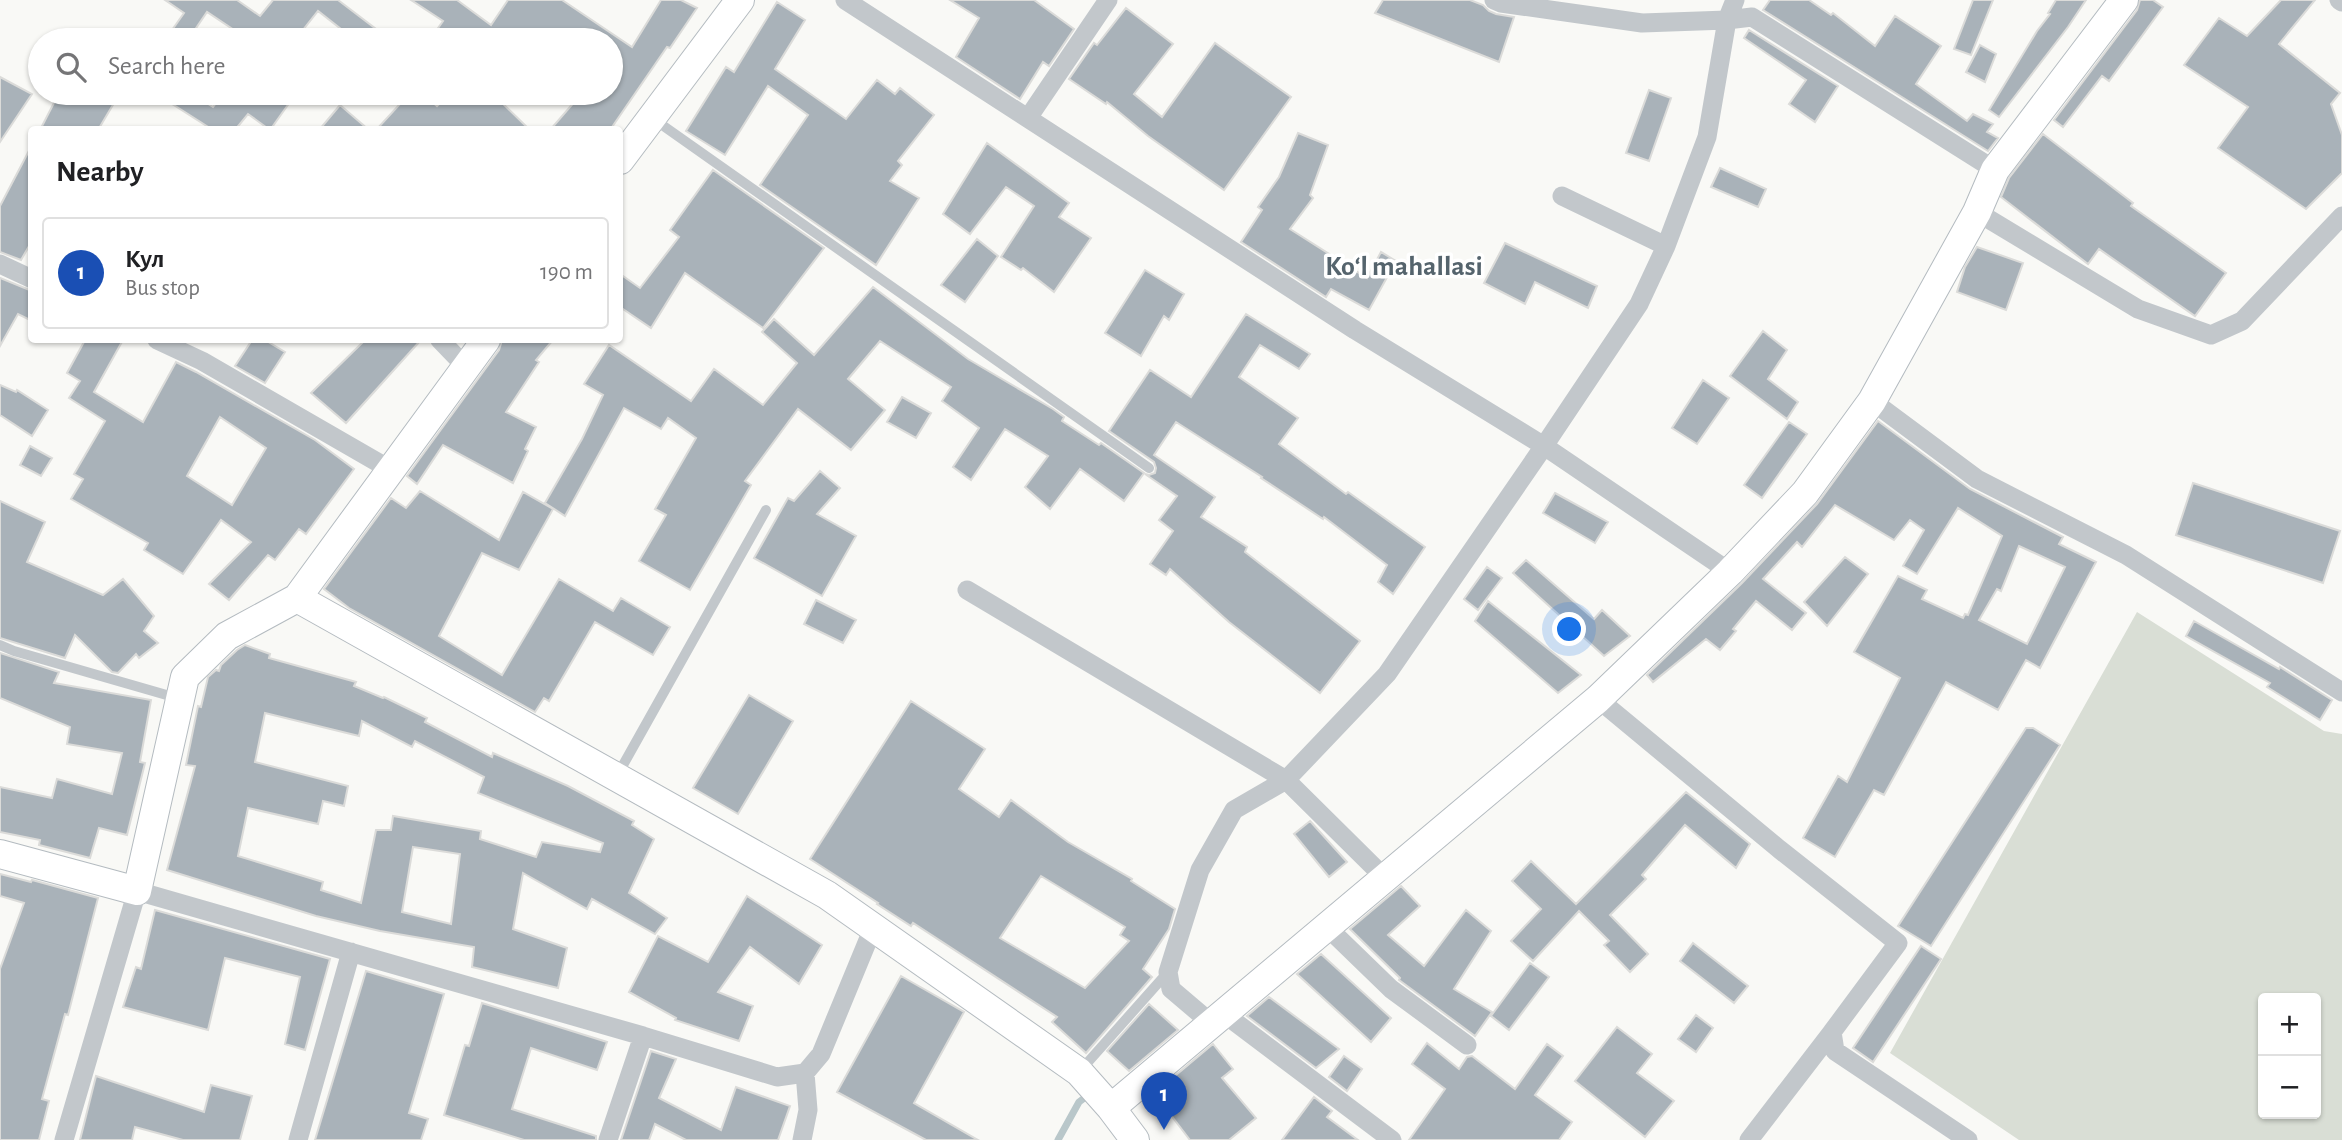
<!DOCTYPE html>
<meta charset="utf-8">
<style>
body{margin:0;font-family:"Alegreya Sans",sans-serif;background:#f2f2f2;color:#202124}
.controls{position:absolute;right:21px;bottom:21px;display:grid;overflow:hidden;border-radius:7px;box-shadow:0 2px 5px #0004}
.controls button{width:63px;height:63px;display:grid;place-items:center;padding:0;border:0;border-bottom:2px solid #e0e0e0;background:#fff;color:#202124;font:35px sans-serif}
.you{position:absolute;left:1570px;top:630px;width:24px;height:24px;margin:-18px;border:5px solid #fff;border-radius:50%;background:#1a73e8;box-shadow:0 0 0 10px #1a73e833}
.badge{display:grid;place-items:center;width:46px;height:46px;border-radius:50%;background:#eb4924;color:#fff;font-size:23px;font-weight:700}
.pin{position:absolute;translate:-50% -58px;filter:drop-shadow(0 2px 4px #0008)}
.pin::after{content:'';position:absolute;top:37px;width:24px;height:21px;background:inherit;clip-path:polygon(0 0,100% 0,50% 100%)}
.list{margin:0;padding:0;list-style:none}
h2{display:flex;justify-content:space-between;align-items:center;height:91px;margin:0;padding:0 28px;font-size:30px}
h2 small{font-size:23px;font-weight:400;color:#757577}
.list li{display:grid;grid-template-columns:46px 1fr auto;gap:21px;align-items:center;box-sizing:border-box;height:112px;margin:0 14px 14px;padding:0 14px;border:2px solid #e0e0e0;border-radius:7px}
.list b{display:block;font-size:26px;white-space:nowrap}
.list p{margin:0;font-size:23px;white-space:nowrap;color:#757577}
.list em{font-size:23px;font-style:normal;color:#757577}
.icon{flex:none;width:38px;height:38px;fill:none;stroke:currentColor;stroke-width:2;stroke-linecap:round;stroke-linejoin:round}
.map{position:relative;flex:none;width:2342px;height:1140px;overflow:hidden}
.search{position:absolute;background:#fff;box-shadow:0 2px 5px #0004;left:28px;top:28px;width:595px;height:77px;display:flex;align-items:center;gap:18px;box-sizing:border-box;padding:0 24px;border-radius:38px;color:#757577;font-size:26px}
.panel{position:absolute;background:#fff;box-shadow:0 2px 5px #0004;left:28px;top:126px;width:595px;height:217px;border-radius:7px}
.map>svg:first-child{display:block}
.green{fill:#d9ded5;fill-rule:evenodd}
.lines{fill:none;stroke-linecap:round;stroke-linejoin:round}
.stream{stroke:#b9c7ca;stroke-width:7}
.building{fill:#a9b2b9;stroke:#dbdbd9;stroke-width:2;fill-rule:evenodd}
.secondary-casing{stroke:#b4bbc0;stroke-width:30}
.lane{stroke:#c2c7cb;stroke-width:10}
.street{stroke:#c2c7cb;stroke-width:19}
.secondary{stroke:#fff;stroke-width:28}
.labels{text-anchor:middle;stroke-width:7;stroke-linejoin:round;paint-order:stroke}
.neighbourhood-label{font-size:28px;font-weight:bold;fill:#55646d;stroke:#fff}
</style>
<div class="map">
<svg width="2342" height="1140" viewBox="0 0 2342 1140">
<rect width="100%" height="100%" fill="#f9f9f6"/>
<path class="green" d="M 2137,612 L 2324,731 L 2342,734 L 2342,1140 L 2019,1140 L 1890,1053 ZM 2263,998 L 2316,998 L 2316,1114 L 2263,1114 Z"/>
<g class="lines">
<path class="stream" d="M 1058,1140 L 1079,1102 L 1091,1093"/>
</g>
<path class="building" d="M 165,0 L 237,0 L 260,16 L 273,0 L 338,0 L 376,29 L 367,40 L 355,40 L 318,11 L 295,40 L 249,40 L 207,12 L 188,40 L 165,40 L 184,13 Z
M 411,0 L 457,0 L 491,25 L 508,0 L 562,0 L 632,47 L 661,0 L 681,0 L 697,8 L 670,48 L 667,47 L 610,130 L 550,130 L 582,93 L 611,93 L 611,40 L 450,40 L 436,31 L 443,21 Z
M 950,0 L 1034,0 L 1074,29 L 1049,66 L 1043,62 L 1020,99 L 956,57 L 979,18 Z
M 1383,0 L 1470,0 L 1483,5 L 1489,11 L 1496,14 L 1514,17 L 1499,62 L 1375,13 Z
M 1770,0 L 1809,0 L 1831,15 L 1833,13 L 1875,46 L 1895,16 L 1941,46 L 1916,84 L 1967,121 L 1973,114 L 1993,124 L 1987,132 L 1998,138 L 1988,151 L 1763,10 Z
M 1973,0 L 1993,0 L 1971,55 L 1954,49 Z
M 2056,0 L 2086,0 L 2068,27 L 1999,117 L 1989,110 L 2037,31 L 2050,14 L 2048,13 Z
M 2140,0 L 2153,0 L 2163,7 L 2109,81 L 2102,76 L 2063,127 L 2054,120 L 2137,10 Z
M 2281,0 L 2315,0 L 2279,44 L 2340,93 L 2331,104 L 2342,135 L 2342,173 L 2306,209 L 2218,148 L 2248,107 L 2184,65 L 2219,18 L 2247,36 Z
M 777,2 L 805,20 L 775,69 L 846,119 L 877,80 L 895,94 L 900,88 L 934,115 L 898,161 L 902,165 L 890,181 L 919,198 L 876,265 L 760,185 L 808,115 L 768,86 L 725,155 L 686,131 L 726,67 L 734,72 Z
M 1126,8 L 1173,44 L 1134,94 L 1162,117 L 1215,43 L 1291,97 L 1224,190 L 1148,136 L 1107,102 L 1106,104 L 1069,79 L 1094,43 L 1097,45 Z
M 1749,30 L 1838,86 L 1815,122 L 1789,104 L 1806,80 L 1744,38 Z
M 1980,45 L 1996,54 L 1985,82 L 1966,72 Z
M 0,77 L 32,94 L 0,142 Z
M 1649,90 L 1671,98 L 1649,161 L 1626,153 Z
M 59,93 L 120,93 L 98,130 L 40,130 Z
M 155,93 L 191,93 L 213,107 L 224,93 L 279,93 L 290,102 L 270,130 L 248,114 L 235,130 L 213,130 Z
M 385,93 L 422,93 L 437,106 L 449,93 L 492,93 L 530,130 L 376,130 L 400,104 Z
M 340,105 L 369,130 L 319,130 Z
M 1298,133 L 1328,145 L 1310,195 L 1313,198 L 1290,229 L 1367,278 L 1381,252 L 1396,261 L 1369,310 L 1331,289 L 1326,297 L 1241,242 L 1262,210 L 1258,207 L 1279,177 Z
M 2043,134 L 2133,203 L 2131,206 L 2226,273 L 2195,316 L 2099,249 L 2088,264 L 2001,197 L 2009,178 Z
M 987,143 L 1069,203 L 1059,217 L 1091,238 L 1054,292 L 1023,268 L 1021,270 L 1001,257 L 1034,206 L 1006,187 L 970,234 L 943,214 Z
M 32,145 L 32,241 L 21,260 L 0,252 L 0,206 Z
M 1720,168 L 1766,189 L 1758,207 L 1711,187 Z
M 713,170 L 824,248 L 763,328 L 685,273 L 651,328 L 620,307 L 620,274 L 640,288 L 679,237 L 670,230 Z
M 977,239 L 998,256 L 965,302 L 941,285 Z
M 1505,243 L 1597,286 L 1588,308 L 1535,282 L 1525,304 L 1484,283 Z
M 1977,247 L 2023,263 L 2006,310 L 1957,292 L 1965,267 Z
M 1145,270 L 1184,294 L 1169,320 L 1164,316 L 1141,356 L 1105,333 Z
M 0,278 L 32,291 L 32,321 L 18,314 L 0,346 Z
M 873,287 L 968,359 L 1053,409 L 1064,417 L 1062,421 L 1099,445 L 1101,443 L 1144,473 L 1124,501 L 1080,469 L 1050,509 L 1025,487 L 1048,456 L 1005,429 L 971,480 L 953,467 L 979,428 L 942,401 L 951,387 L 880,341 L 848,379 L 885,410 L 851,450 L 798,409 L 745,481 L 751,485 L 690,590 L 639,561 L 666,515 L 655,509 L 696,438 L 668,418 L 661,429 L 624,408 L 565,516 L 545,503 L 582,439 L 603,395 L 584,384 L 609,345 L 691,401 L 714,369 L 763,405 L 797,363 L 762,332 L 774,319 L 814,355 Z
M 1246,314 L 1310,354 L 1299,369 L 1260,345 L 1239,377 L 1298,418 L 1279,444 L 1346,494 L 1348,492 L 1425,547 L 1393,594 L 1378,582 L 1387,565 L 1324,517 L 1323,519 L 1261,478 L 1262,477 L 1176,422 L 1154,455 L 1215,497 L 1201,517 L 1247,547 L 1245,552 L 1360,641 L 1320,693 L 1229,622 L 1170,569 L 1166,575 L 1150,564 L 1173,531 L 1159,520 L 1177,496 L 1145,474 L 1149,475 L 1155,473 L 1156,468 L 1154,462 L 1109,431 L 1150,370 L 1191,397 Z
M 1763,331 L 1787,350 L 1768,379 L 1798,402 L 1787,419 L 1730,376 Z
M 85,340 L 123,340 L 94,392 L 143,422 L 176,362 L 196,372 L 315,440 L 354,469 L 306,534 L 299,529 L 275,560 L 268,555 L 229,600 L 209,584 L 251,542 L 221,520 L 183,574 L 144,550 L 148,543 L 71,499 L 83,479 L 74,474 L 105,421 L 69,398 L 80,381 L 67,373 ZM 220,417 L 266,448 L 232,505 L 187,476 Z
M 252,340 L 265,340 L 285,352 L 265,383 L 235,366 Z
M 365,340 L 421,340 L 346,423 L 311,393 Z
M 502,340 L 553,340 L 536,360 L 539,362 L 506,412 L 536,427 L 525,449 L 528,451 L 513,483 L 443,445 L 417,484 L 407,476 L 499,350 Z
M 1703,380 L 1729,398 L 1697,444 L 1672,428 Z
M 0,385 L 16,392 L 17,390 L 48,410 L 32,436 L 0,415 Z
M 902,397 L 931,413 L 916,438 L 887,422 Z
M 1878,421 L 1970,489 L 2063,537 L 2059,544 L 2096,562 L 2040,668 L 2026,660 L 1998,710 L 1946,682 L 1884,795 L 1874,790 L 1835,857 L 1803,838 L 1838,776 L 1847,782 L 1900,678 L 1854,652 L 1898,576 L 1927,590 L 1922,599 L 1963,618 L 1965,614 L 1968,615 L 2002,536 L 1958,508 L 1917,574 L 1903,566 L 1924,530 L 1910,520 L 1894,540 L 1835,505 L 1802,547 L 1797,542 L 1763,579 L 1806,613 L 1792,630 L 1756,601 L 1733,629 L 1736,631 L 1720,650 L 1706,639 L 1653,682 L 1647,675 L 1742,583 L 1817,504 ZM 2019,546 L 2065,567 L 2027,644 L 1979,620 L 1997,589 L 2001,591 Z
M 1789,422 L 1807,434 L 1762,498 L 1744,485 Z
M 30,446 L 52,458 L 41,476 L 20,465 Z
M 820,471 L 840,488 L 817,514 L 856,536 L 822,596 L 754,558 L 788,498 L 794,501 Z
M 2193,483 L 2340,531 L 2323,583 L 2176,535 Z
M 420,491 L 499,540 L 523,492 L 553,509 L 519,570 L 482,553 L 439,636 L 502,675 L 559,579 L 613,611 L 621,598 L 670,627 L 653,655 L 595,622 L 549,701 L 544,698 L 535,712 L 349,608 L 324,589 L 391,498 L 406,508 Z
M 1555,493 L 1608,522 L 1595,543 L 1543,513 Z
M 0,501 L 45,522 L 27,562 L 103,595 L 123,579 L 154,616 L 144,631 L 158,643 L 139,658 L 136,654 L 118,673 L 112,672 L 75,635 L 65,658 L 0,638 Z
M 1845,557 L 1868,574 L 1827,626 L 1804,602 Z
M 1526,560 L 1594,619 L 1602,610 L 1630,636 L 1604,656 L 1513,573 Z
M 1487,567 L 1502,578 L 1478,610 L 1464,599 Z
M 816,600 L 856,620 L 843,643 L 804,624 Z
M 1488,601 L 1581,675 L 1558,693 L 1475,621 Z
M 2194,621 L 2279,669 L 2280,667 L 2332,700 L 2320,720 L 2267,687 L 2270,683 L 2186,636 Z
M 245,645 L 270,654 L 269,658 L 356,682 L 354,686 L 383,698 L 384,697 L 427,718 L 425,722 L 492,757 L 493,753 L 568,786 L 634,821 L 632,825 L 654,839 L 629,893 L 667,918 L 655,934 L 592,899 L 587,909 L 523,873 L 513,929 L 567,948 L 558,988 L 472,967 L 474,947 L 380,931 L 316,916 L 167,870 L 195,766 L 186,765 L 198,706 L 201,707 L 208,677 L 216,670 L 219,671 L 221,665 L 237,650 ZM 265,713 L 359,736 L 362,721 L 412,747 L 415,741 L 484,777 L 478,793 L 603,843 L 600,852 L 542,842 L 536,857 L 480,839 L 481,831 L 393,816 L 391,830 L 376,830 L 361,903 L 321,890 L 323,882 L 238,856 L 248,808 L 318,824 L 323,801 L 344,806 L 348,786 L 255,762 ZM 413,847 L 460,854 L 451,924 L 402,912 Z
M 0,653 L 59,672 L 54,683 L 151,700 L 140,762 L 145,763 L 127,835 L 99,828 L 90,858 L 39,845 L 40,840 L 0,832 L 0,787 L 52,798 L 57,779 L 112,794 L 122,753 L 67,744 L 70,727 L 0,698 Z
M 749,695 L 793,721 L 738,814 L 693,788 Z
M 911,701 L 985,749 L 959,789 L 999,817 L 1011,800 L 1068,842 L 1132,879 L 1131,881 L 1175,909 L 1169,929 L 1143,969 L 1152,977 L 1086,1053 L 1052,1022 L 1057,1017 L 913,923 L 911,926 L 877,904 L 878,903 L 810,859 ZM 1041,876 L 1125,927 L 1120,935 L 1129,941 L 1085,988 L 1000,938 Z
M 2026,728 L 2033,728 L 2060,745 L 1931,946 L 1898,926 Z
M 1686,792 L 1750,844 L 1736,868 L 1685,825 L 1642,875 L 1646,879 L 1610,915 L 1648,954 L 1630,972 L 1604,945 L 1609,941 L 1579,911 L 1533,961 L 1511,941 L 1541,909 L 1512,881 L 1531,861 L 1576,904 Z
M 1310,821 L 1347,862 L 1329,877 L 1294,834 Z
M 0,874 L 31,882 L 32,880 L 98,898 L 68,1015 L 65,1014 L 42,1099 L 49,1101 L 39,1140 L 0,1140 L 0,969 L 24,903 L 0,896 Z
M 1401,886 L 1420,906 L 1388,935 L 1424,966 L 1466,910 L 1491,931 L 1454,989 L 1492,1012 L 1475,1036 L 1399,980 L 1400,978 L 1350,929 Z
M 747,896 L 822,945 L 799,984 L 750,947 L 718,992 L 753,1006 L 739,1041 L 675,1020 L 676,1018 L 629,992 L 658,936 L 708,962 Z
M 155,910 L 330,959 L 305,1050 L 285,1044 L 300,977 L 225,958 L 208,1030 L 123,1007 L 136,967 L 141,969 Z
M 1693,943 L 1748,986 L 1734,1003 L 1680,961 Z
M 1921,946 L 1941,959 L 1873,1062 L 1853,1048 Z
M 1321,954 L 1391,1018 L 1371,1042 L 1297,974 Z
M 1530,963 L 1549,977 L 1509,1030 L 1491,1016 Z
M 366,971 L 444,994 L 409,1113 L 428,1119 L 421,1140 L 315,1140 Z
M 901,976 L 964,1012 L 914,1103 L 978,1140 L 926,1140 L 837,1092 Z
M 1269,997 L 1339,1049 L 1316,1068 L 1247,1016 Z
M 482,1003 L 607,1042 L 597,1070 L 531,1048 L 512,1109 L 596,1136 L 596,1140 L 524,1140 L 444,1115 L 465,1045 L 469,1046 Z
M 1149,1004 L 1178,1030 L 1129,1071 L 1107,1051 Z
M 1696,1015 L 1713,1028 L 1696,1052 L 1678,1039 Z
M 1617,1027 L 1652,1054 L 1637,1073 L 1674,1101 L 1645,1137 L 1575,1081 Z
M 1427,1043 L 1459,1069 L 1467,1057 L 1472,1056 L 1515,1089 L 1547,1044 L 1563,1056 L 1535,1095 L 1572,1122 L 1559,1140 L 1409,1140 L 1445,1089 L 1412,1064 Z
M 1213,1044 L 1233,1069 L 1222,1078 L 1256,1118 L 1229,1140 L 1190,1140 L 1167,1110 L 1170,1108 L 1157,1091 Z
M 651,1051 L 676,1059 L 659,1098 L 721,1130 L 736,1087 L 790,1106 L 778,1140 L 686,1140 L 655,1124 L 649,1140 L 621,1140 Z
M 1344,1056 L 1362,1069 L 1347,1091 L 1329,1077 Z
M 96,1076 L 204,1112 L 211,1085 L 252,1096 L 240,1140 L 183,1140 L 135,1127 L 132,1140 L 80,1140 Z
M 1314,1097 L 1332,1111 L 1327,1117 L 1358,1140 L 1282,1140 Z"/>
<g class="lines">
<defs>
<path id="secondary" d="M 620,160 L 740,0
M 297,598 L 827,895 L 1079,1072 L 1111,1108 L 1135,1140
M 0,854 L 137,891 L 185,677 L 227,636 L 297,598 L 486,340
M 1111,1108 L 1598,699 L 1730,572 L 1805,493 L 1872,401 L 1977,212 L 1995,170 L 2124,0"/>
</defs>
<use href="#secondary" class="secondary-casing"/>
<path class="lane" d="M 655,120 L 1149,468
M 0,645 L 14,651 L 177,698
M 618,774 L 766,510
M 1080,1071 L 1168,972"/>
<path class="street" d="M 845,0 L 1355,330 L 1544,446 L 1387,674 L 1286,780 L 1386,879
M 1494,0 L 1501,3 L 1642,23 L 1727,20 L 1752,17 L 1995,170
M 2339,0 L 2342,2
M 1028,118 L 1108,0
M 1562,196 L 1666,246
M 1977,212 L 2138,309 L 2211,335 L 2242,321 L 2342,216
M 0,264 L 32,279
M 157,340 L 202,361 L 391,470
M 440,340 L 466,367
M 1872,401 L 1977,479 L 2126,555 L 2342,692
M 1730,572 L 1544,446 L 1639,304 L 1666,246 L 1707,137 L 1727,20 L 1735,0
M 967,590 L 1286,780 L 1234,810 L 1200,870 L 1168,972 L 1171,989 L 1211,1023
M 1598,699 L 1779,849 L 1898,943 L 1832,1032 L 1835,1051 L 1968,1140
M 1327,927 L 1391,989 L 1467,1045
M 1223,1013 L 1392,1140
M 64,1140 L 137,891 L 643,1036
M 298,1140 L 351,952
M 608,1140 L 643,1036 L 777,1077 L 805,1073 L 821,1054 L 873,928
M 802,1140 L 808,1110 L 805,1073
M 1749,1140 L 1832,1032"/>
<use href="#secondary" class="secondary"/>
</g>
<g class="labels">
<g class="neighbourhood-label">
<text x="1404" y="275">Koʻl mahallasi</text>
</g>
</g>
</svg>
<div class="controls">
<button>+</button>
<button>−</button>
</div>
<div class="you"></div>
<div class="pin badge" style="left:1164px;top:1130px;background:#1a4fb4">1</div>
<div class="search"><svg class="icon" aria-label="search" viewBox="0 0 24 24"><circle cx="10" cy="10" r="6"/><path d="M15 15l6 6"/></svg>Search here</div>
<section class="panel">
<h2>Nearby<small></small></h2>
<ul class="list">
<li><span class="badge" style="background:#1a4fb4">1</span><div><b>Кул</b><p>Bus stop</p></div><em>190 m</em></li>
</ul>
</section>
</div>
